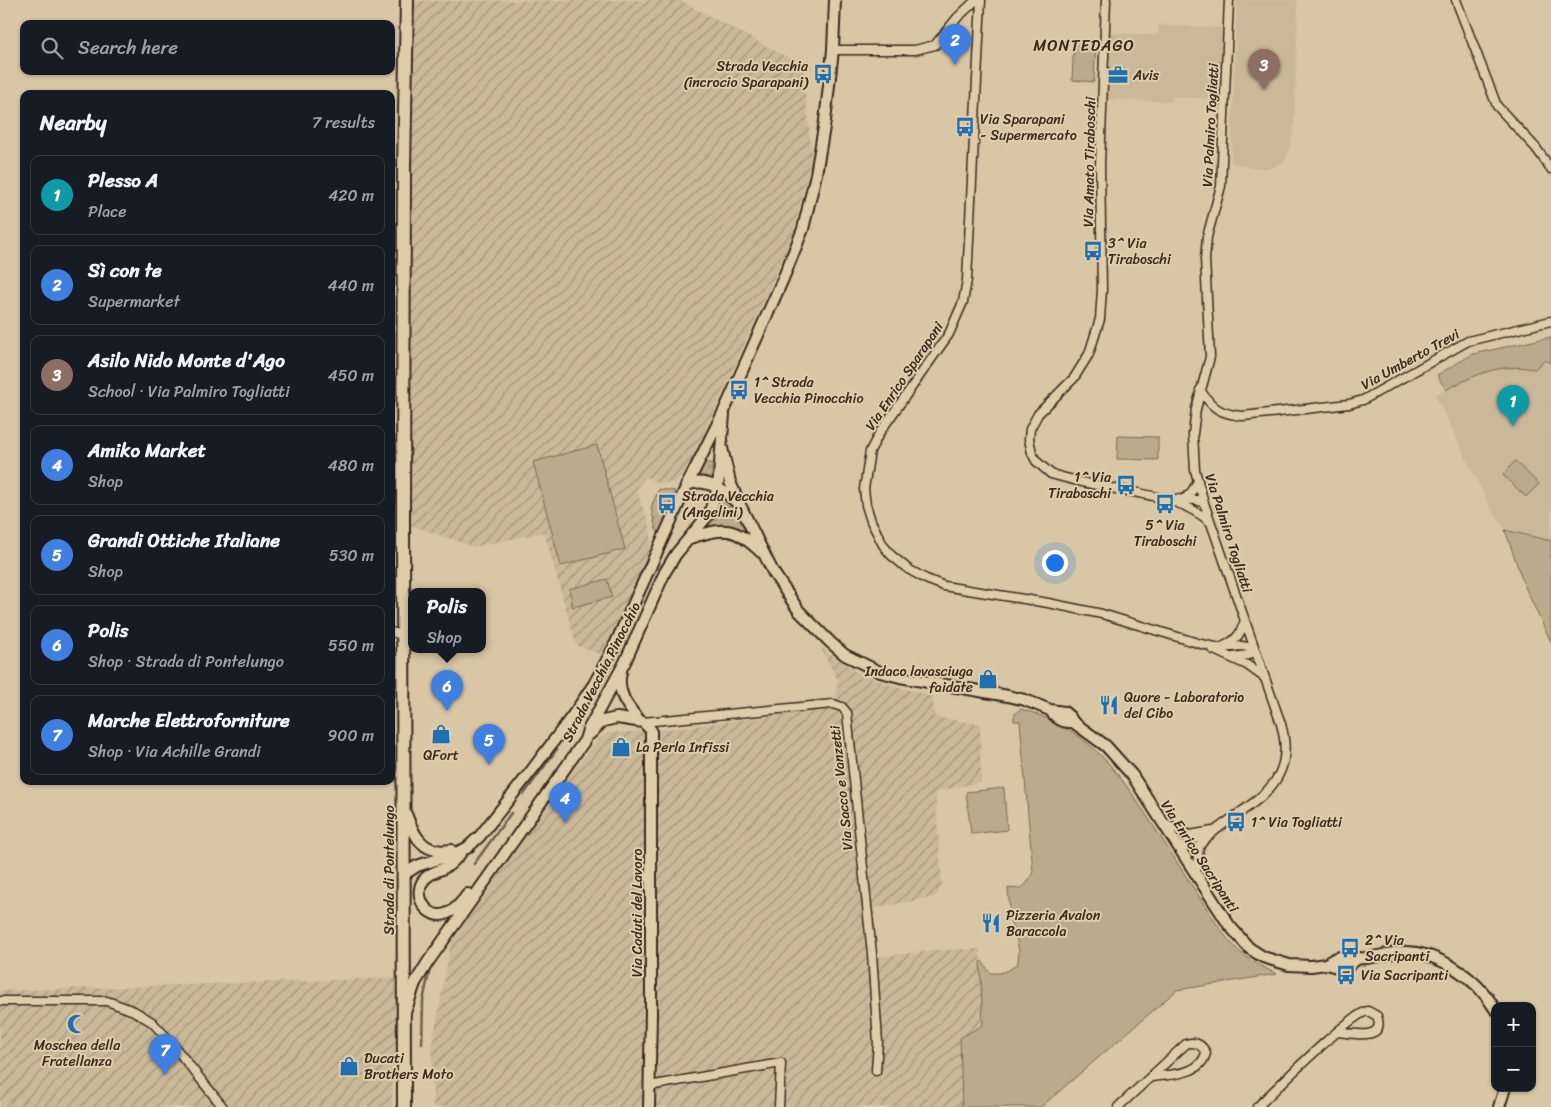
<!DOCTYPE html>
<meta charset="utf-8">
<style>
body{margin:0;font-family:Sriracha,sans-serif;background:#20242c;color:#f1f3f6}
.controls{position:absolute;right:15px;bottom:15px;display:grid;overflow:hidden;border-radius:10px;box-shadow:0 1px 4px #0004}
.controls button{width:45px;height:45px;display:grid;place-items:center;padding:0;border:0;border-bottom:1px solid #363941;background:#171b24;color:#f1f3f6;font:25px sans-serif}
.you{position:absolute;left:1054px;top:562px;width:18px;height:18px;margin:-12px;border:4px solid #fff;border-radius:50%;background:#1a73e8;box-shadow:0 0 0 8px #1a73e833}
.badge{display:grid;place-items:center;width:32px;height:32px;border-radius:50%;background:#1f6fb2;color:#fff;font-size:16px;font-weight:700}
.pin{position:absolute;translate:-50% -41px;filter:drop-shadow(0 1px 2px #0008)}
.pin::after{content:'';position:absolute;top:26px;width:18px;height:15px;background:inherit;clip-path:polygon(0 0,100% 0,50% 100%)}
.popup{position:absolute;left:408px;top:588px;width:78px;height:65px;box-sizing:border-box;display:grid;place-content:center;border-radius:10px;background:#171b24;filter:drop-shadow(0 1px 4px #0005);font-size:16px;white-space:nowrap;color:#9ea1a6}
.popup b{font-size:19px;color:#f1f3f6}
.popup::after{content:'';position:absolute;left:50%;top:100%;margin-left:-10px;border:10px solid transparent;border-top-color:#171b24}
.list{margin:0;padding:0;list-style:none}
h2{display:flex;justify-content:space-between;align-items:center;height:65px;margin:0;padding:0 20px;font-size:21px}
h2 small{font-size:16px;font-weight:400;color:#9ea1a6}
.list li{display:grid;grid-template-columns:32px 1fr auto;gap:15px;align-items:center;box-sizing:border-box;height:80px;margin:0 10px 10px;padding:0 10px;border:1px solid #363941;border-radius:10px}
.list b{display:block;font-size:19px;white-space:nowrap}
.list p{margin:0;font-size:16px;white-space:nowrap;color:#9ea1a6}
.list em{font-size:16px;font-style:normal;color:#9ea1a6}
.icon{flex:none;width:28px;height:28px;fill:none;stroke:currentColor;stroke-width:2;stroke-linecap:round;stroke-linejoin:round}
.map{position:relative;flex:none;width:1551px;height:1107px;overflow:hidden}
.search{position:absolute;background:#171b24;box-shadow:0 1px 4px #0004;left:20px;top:20px;width:375px;height:55px;display:flex;align-items:center;gap:12px;box-sizing:border-box;padding:0 18px;border-radius:10px;color:#9ea1a6;font-size:19px}
.panel{position:absolute;background:#171b24;box-shadow:0 1px 4px #0004;left:20px;top:90px;width:375px;height:695px;border-radius:10px}
.map>svg:first-child{display:block}
.built{fill:#cab898}
.industrial{fill:url(#industrial-furrows)}
.grass{fill:url(#grass-tufts);stroke:#7b6a55}
.park{fill:#bbaa8c;stroke:#7b6a55}
.lines{fill:none;stroke-linecap:round;stroke-linejoin:round}
.stream{stroke:#705f4c;stroke-width:2.5}
.minor-casing{stroke:#3b2a1e;stroke-width:11}
.tertiary-casing{stroke:#3b2a1e;stroke-width:14}
.primary-casing{stroke:#3b2a1e;stroke-width:16}
.minor{stroke:#dfcdaa;stroke-width:8}
.tertiary{stroke:#dfcdaa;stroke-width:10}
.primary{stroke:#dfcdaa;stroke-width:12}
.labels{text-anchor:middle;stroke-width:4;stroke-linejoin:round;paint-order:stroke}
.poi-label{font-size:14px;fill:#3b2a1e;stroke:#dfcdaa;text-anchor:start}
.street-label{font-size:14px;fill:#3b2a1e;stroke:#dfcdaa}
.quarter-label{font-size:16px;letter-spacing:1px;fill:#3b2a1e;stroke:#dfcdaa}
</style>
<div class="map">
<svg width="1551" height="1107" viewBox="0 0 1551 1107">
<defs>
<pattern id="industrial-furrows" width="10" height="10" patternUnits="userSpaceOnUse" patternTransform="scale(1.25)"><rect width="10" height="10" fill="#cab898"/><path d="M-1 1l2-2M0 10L10 0M9 11l2-2" fill="none" stroke="#a5967b"/></pattern>
<pattern id="grass-tufts" width="24" height="20" patternUnits="userSpaceOnUse" patternTransform="scale(1.25)"><rect width="24" height="20" fill="#bbaa8c"/><path d="M3 7l-1-3M5 7V3M7 7l1-3M15 17l-1-3M17 17v-4M19 17l1-3" fill="none" stroke="#998b72"/></pattern>
</defs>
<rect width="100%" height="100%" fill="#d8c6a4"/>
<filter id="ink" filterUnits="userSpaceOnUse"><feTurbulence type="fractalNoise" baseFrequency=".02" numOctaves="2"/><feDisplacementMap in="SourceGraphic" scale="10" xChannelSelector="R" yChannelSelector="G"/><feConvolveMatrix kernelMatrix="1 2 1 2 8 2 1 2 1" color-interpolation-filters="sRGB"/></filter>
<g filter="url(#ink)">
<path class="built" d="M 1237,0 L 1297,0 L 1298,11 L 1294,128 L 1290,146 L 1285,160 L 1280,164 L 1272,168 L 1252,168 L 1231,163 Z
M 1159,25 L 1223,28 L 1220,99 L 1173,97 L 1172,102 L 1107,99 L 1110,33 L 1158,35 Z
M 1544,360 L 1551,363 L 1551,541 L 1505,530 L 1488,503 L 1435,395 L 1475,374 L 1496,369 L 1521,367 L 1535,369 Z"/>
<path class="industrial" d="M 679,0 L 802,65 L 812,155 L 793,236 L 686,474 L 674,483 L 658,483 L 646,477 L 636,490 L 650,526 L 651,538 L 649,556 L 602,655 L 576,645 L 544,532 L 474,547 L 410,525 L 412,52 L 414,1 Z
M 820,647 L 856,672 L 899,688 L 932,695 L 935,717 L 980,724 L 981,782 L 935,792 L 942,884 L 939,891 L 934,897 L 874,908 L 878,957 L 937,950 L 980,949 L 983,1025 L 960,1038 L 962,1107 L 433,1107 L 432,1047 L 451,943 L 567,778 L 600,738 L 609,733 L 653,731 L 834,708 L 838,680 Z
M 397,978 L 396,1064 L 392,1066 L 392,1107 L 0,1107 L 0,991 Z"/>
<path class="grass" d="M 704,462 L 715,464 L 715,479 L 698,475 Z
M 659,489 L 675,491 L 667,509 L 661,531 L 658,532 L 656,530 L 651,507 Z
M 721,495 L 732,504 L 750,536 C 735,527 723,524 705,529 L 718,509 Z"/>
<path class="park" d="M 1074,39 L 1096,40 L 1094,82 L 1072,80 Z
M 1551,337 L 1551,363 L 1544,360 L 1535,369 C 1500,363 1476,374 1446,390 L 1437,375 L 1473,354 Z
M 1118,436 L 1158,437 L 1158,460 L 1117,459 Z
M 597,445 L 625,549 L 561,566 L 533,462 Z
M 1515,461 L 1539,484 L 1526,497 L 1503,475 Z
M 1505,530 L 1551,541 L 1551,642 L 1524,585 Z
M 607,579 L 612,597 L 573,607 L 569,589 Z
M 1021,709 C 1095,731 1120,775 1160,836 C 1181,868 1201,900 1222,932 C 1240,955 1251,962 1277,974 L 1177,990 L 1041,1107 L 962,1107 L 960,1038 L 983,1025 L 980,962 L 982,961 L 990,973 C 1003,974 1009,971 1018,963 L 1019,951 L 1015,931 L 1011,924 L 1008,888 C 1024,890 1026,886 1033,872 L 1020,721 L 1014,721 C 1013,715 1016,712 1021,709 Z
M 1004,788 L 1007,830 L 971,834 L 966,792 Z"/>
<g class="lines">
<path class="stream" d="M 524,794 L 557,749
M 474,864 L 511,813
M 422,1044 L 423,1001 L 430,968"/>
<defs>
<path id="minor" d="M 981,0 L 967,280 L 963,302 L 949,334 L 880,432 L 870,451 L 864,489 L 866,505 L 871,521 L 883,545 L 891,555 L 908,569 L 926,579 L 944,586 L 1048,603 L 1102,614 L 1201,644 L 1220,648 L 1242,646 L 1254,648
M 1106,0 L 1100,165 L 1102,289 L 1100,319 L 1089,354 L 1074,378 L 1038,414 L 1030,429 L 1029,439 L 1032,453 L 1036,461 L 1051,474 C 1072,480 1094,485 1116,489 C 1149,495 1184,499 1210,522
M 1456,0 L 1497,106 L 1536,148 L 1551,169
M 833,50 L 915,50 L 935,45 L 957,18 L 976,0
M 1200,390 C 1213,409 1221,414 1243,416 L 1349,404 L 1363,400 L 1468,341 L 1551,321
M 1174,499 L 1197,500 L 1204,503
M 1184,499 L 1191,493 L 1198,481
M 391,632 L 403,635
M 1224,646 C 1237,640 1241,633 1245,620
M 1212,649 L 1247,665 L 1265,678
M 1233,657 L 1249,655 L 1254,648
M 643,722 L 833,704 L 842,707 L 847,713 L 872,954 L 878,1042 L 876,1071
M 1163,822 L 1190,835 L 1213,831
M 1181,850 L 1188,843 L 1201,835
M 1196,874 L 1199,847 L 1204,840 C 1244,803 1300,791 1281,724 L 1204,503 L 1195,470 L 1193,434 L 1196,409 L 1210,357 L 1205,259 L 1207,237 L 1221,186 L 1229,0
M 0,1001 L 107,1001 L 134,1011 L 152,1022 L 169,1040 L 223,1107
M 649,1086 L 781,1063 L 779,1107
M 1118,1107 L 1186,1044 C 1196,1041 1202,1045 1206,1053 C 1200,1076 1170,1074 1151,1077
M 1257,1107 C 1274,1091 1351,1013 1368,1011 L 1377,1016 C 1387,1042 1350,1033 1338,1032"/>
<path id="tertiary" d="M 722,448 L 730,482 L 741,507 L 773,572 L 799,611 L 831,643 L 845,655 L 880,672 L 900,677 L 1008,696 L 1025,700 L 1050,710 L 1064,712 L 1070,717 L 1073,722 L 1106,746 L 1132,775 L 1229,925 L 1249,948 L 1263,957 L 1289,965 L 1311,966 L 1326,964 L 1337,967 L 1348,966 L 1357,959
M 687,485 C 706,477 724,490 737,503
M 690,538 C 726,527 733,526 761,552
M 621,672 C 616,692 627,706 639,720
M 1050,710 C 1056,718 1062,723 1073,722
M 590,734 L 603,721 L 617,718 L 643,722 L 651,730 L 651,1014 L 649,1107
M 406,814 C 414,836 423,855 451,850
M 460,854 C 456,858 453,862 449,865 C 441,871 429,872 423,881 C 412,898 430,922 448,913 C 457,909 462,901 468,894
M 403,875 L 417,866 L 451,855 L 467,848 L 480,836 L 532,770 L 576,711 L 594,684 L 614,647 L 687,485 L 725,409 L 783,279 L 803,229 L 816,174 L 825,121 L 833,50 L 835,0
M 1326,964 C 1344,951 1347,960 1366,958 C 1377,957 1389,953 1400,952 C 1437,950 1477,978 1495,1009
M 406,1010 L 415,983 L 428,962 L 585,740 L 588,730 L 625,662 L 665,572 L 676,554 L 709,514 L 718,488 L 724,414
M 1499,1107 L 1505,1088"/>
<path id="primary" d="M 404,1107 L 403,518 L 404,171 L 407,0"/>
</defs>
<use href="#minor" class="minor-casing"/>
<use href="#tertiary" class="tertiary-casing"/>
<use href="#primary" class="primary-casing"/>
<use href="#minor" class="minor"/>
<use href="#tertiary" class="tertiary"/>
<use href="#primary" class="primary"/>
</g>
</g>
<defs>
<symbol id="bus-bare" viewBox="-9 -9 18 18"><path d="M-5-6H5V4H4V6H2V4H-2V6H-4V4H-5ZM-3.5-4V0h7V-4ZM-3.5 1.2v1.5H-2V1.2ZM2 1.2v1.5H3.5V1.2Z" fill="#1f6fb2" stroke="#dfcdaa" stroke-width="2.5" paint-order="stroke"/></symbol>
<symbol id="office-bare" viewBox="-9 -9 18 18"><path d="M-6-3h4V-5.5h4V-3h4V5H-6ZM-1-4.5V-3h2v-1.5ZM-6 0V1H6V0Z" fill="#1f6fb2" stroke="#dfcdaa" stroke-width="2.5" paint-order="stroke"/></symbol>
<symbol id="shop-bare" viewBox="-9 -9 18 18"><path d="M-5-2.5h2.3a2.7 3.5 0 0 1 5.4 0H5L5.5 6h-11ZM-1.5-2.5h3a1.5 2.3 0 0 0-3 0Z" fill="#1f6fb2" stroke="#dfcdaa" stroke-width="2.5" paint-order="stroke"/></symbol>
<symbol id="restaurant-bare" viewBox="-9 -9 18 18"><path d="M-5-6h1v4h1v-4h1v4h1v-4h1v5L-1.5 .5V6h-2V.5L-5-1ZM5-6V6H3V1.5H1.5Q1.5-4 5-6Z" fill="#1f6fb2" stroke="#dfcdaa" stroke-width="2.5" paint-order="stroke"/></symbol>
<symbol id="mosque-bare" viewBox="-9 -9 18 18"><path d="M3.5-4.9A6 6 0 1 0 3.5 4.9A5 5 0 1 1 3.5-4.9Z" fill="#1f6fb2" stroke="#dfcdaa" stroke-width="2.5" paint-order="stroke"/></symbol>
</defs>
<g fill-rule="evenodd">
<use href="#bus-bare" x="809" y="60" width="28" height="28"/>
<use href="#office-bare" x="1104" y="61" width="28" height="28"/>
<use href="#bus-bare" x="951" y="113" width="28" height="28"/>
<use href="#bus-bare" x="1079" y="237" width="28" height="28"/>
<use href="#bus-bare" x="725" y="376" width="28" height="28"/>
<use href="#bus-bare" x="1112" y="471" width="28" height="28"/>
<use href="#bus-bare" x="653" y="490" width="28" height="28"/>
<use href="#bus-bare" x="1151" y="490" width="28" height="28"/>
<use href="#shop-bare" x="974" y="665" width="28" height="28"/>
<use href="#restaurant-bare" x="1095" y="691" width="28" height="28"/>
<use href="#shop-bare" x="427" y="720" width="28" height="28"/>
<use href="#shop-bare" x="607" y="733" width="28" height="28"/>
<use href="#bus-bare" x="1222" y="808" width="28" height="28"/>
<use href="#restaurant-bare" x="977" y="909" width="28" height="28"/>
<use href="#bus-bare" x="1336" y="934" width="28" height="28"/>
<use href="#bus-bare" x="1332" y="961" width="28" height="28"/>
<use href="#mosque-bare" x="63" y="1010" width="28" height="28"/>
<use href="#shop-bare" x="335" y="1052" width="28" height="28"/>
</g>
<g class="labels">
<g class="poi-label">
<text x="808" y="71" text-anchor="end">Strada Vecchia<tspan x="808" dy="16">(incrocio Sparapani)</tspan></text>
<text x="1133" y="80">Avis</text>
<text x="980" y="124">Via Sparapani<tspan x="980" dy="16">- Supermercato</tspan></text>
<text x="1108" y="248">3^ Via<tspan x="1108" dy="16">Tiraboschi</tspan></text>
<text x="754" y="387">1^ Strada<tspan x="754" dy="16">Vecchia Pinocchio</tspan></text>
<text x="1111" y="482" text-anchor="end">1^ Via<tspan x="1111" dy="16">Tiraboschi</tspan></text>
<text x="682" y="501">Strada Vecchia<tspan x="682" dy="16">(Angelini)</tspan></text>
<text x="1165" y="530" text-anchor="middle">5^ Via<tspan x="1165" dy="16">Tiraboschi</tspan></text>
<text x="973" y="676" text-anchor="end">Indaco lavasciuga<tspan x="973" dy="16">faidate</tspan></text>
<text x="1124" y="702">Quore - Laboratorio<tspan x="1124" dy="16">del Cibo</tspan></text>
<text x="636" y="752">La Perla Infissi</text>
<text x="441" y="760" text-anchor="middle">QFort</text>
<text x="1251" y="827">1^ Via Togliatti</text>
<text x="1006" y="920">Pizzeria Avalon<tspan x="1006" dy="16">Baraccola</tspan></text>
<text x="1365" y="945">2^ Via<tspan x="1365" dy="16">Sacripanti</tspan></text>
<text x="1361" y="980">Via Sacripanti</text>
<text x="77" y="1050" text-anchor="middle">Moschea della<tspan x="77" dy="16">Fratellanza</tspan></text>
<text x="364" y="1063">Ducati<tspan x="364" dy="16">Brothers Moto</tspan></text>
</g>
<g class="street-label">
<text transform="translate(1210 125) rotate(-87)" y="5">Via Palmiro Togliatti</text>
<text transform="translate(1089 162) rotate(-89)" y="5">Via Amato Tiraboschi</text>
<text transform="translate(1410 359) rotate(-29)" y="5">Via Umberto Trevi</text>
<text transform="translate(904 376) rotate(-56)" y="5">Via Enrico Sparapani</text>
<text transform="translate(1229 533) rotate(72)" y="5">Via Palmiro Togliatti</text>
<text transform="translate(601 672) rotate(-63)" y="5">Strada Vecchia Pinocchio</text>
<text transform="translate(841 788) rotate(-96)" y="5">Via Sacco e Vanzetti</text>
<text transform="translate(1200 856) rotate(57)" y="5">Via Enrico Sacripanti</text>
<text transform="translate(389 870) rotate(-90)" y="5">Strada di Pontelungo</text>
<text transform="translate(637 913) rotate(-90)" y="5">Via Caduti del Lavoro</text>
</g>
<g class="quarter-label">
<text x="1084" y="51">MONTEDAGO</text>
</g>
</g>
</svg>
<div class="controls">
<button>+</button>
<button>−</button>
</div>
<div class="you"></div>
<div class="pin badge" style="left:1513px;top:426px;background:#0f9aa8">1</div>
<div class="pin badge" style="left:955px;top:65px;background:#3f7fe0">2</div>
<div class="pin badge" style="left:1264px;top:90px;background:#8d6e63">3</div>
<div class="pin badge" style="left:565px;top:823px;background:#3f7fe0">4</div>
<div class="pin badge" style="left:489px;top:765px;background:#3f7fe0">5</div>
<div class="pin badge" style="left:447px;top:711px;background:#3f7fe0">6</div>
<div class="popup"><b>Polis</b>Shop</div>
<div class="pin badge" style="left:165px;top:1075px;background:#3f7fe0">7</div>
<div class="search"><svg class="icon" aria-label="search" viewBox="0 0 24 24"><circle cx="10" cy="10" r="6"/><path d="M15 15l6 6"/></svg>Search here</div>
<section class="panel">
<h2>Nearby<small>7 results</small></h2>
<ul class="list">
<li><span class="badge" style="background:#0f9aa8">1</span><div><b>Plesso A</b><p>Place</p></div><em>420 m</em></li>
<li><span class="badge" style="background:#3f7fe0">2</span><div><b>Sì con te</b><p>Supermarket</p></div><em>440 m</em></li>
<li><span class="badge" style="background:#8d6e63">3</span><div><b>Asilo Nido Monte d'Ago</b><p>School · Via Palmiro Togliatti</p></div><em>450 m</em></li>
<li><span class="badge" style="background:#3f7fe0">4</span><div><b>Amiko Market</b><p>Shop</p></div><em>480 m</em></li>
<li><span class="badge" style="background:#3f7fe0">5</span><div><b>Grandi Ottiche Italiane</b><p>Shop</p></div><em>530 m</em></li>
<li><span class="badge" style="background:#3f7fe0">6</span><div><b>Polis</b><p>Shop · Strada di Pontelungo</p></div><em>550 m</em></li>
<li><span class="badge" style="background:#3f7fe0">7</span><div><b>Marche Elettroforniture</b><p>Shop · Via Achille Grandi</p></div><em>900 m</em></li>
</ul>
</section>
</div>
